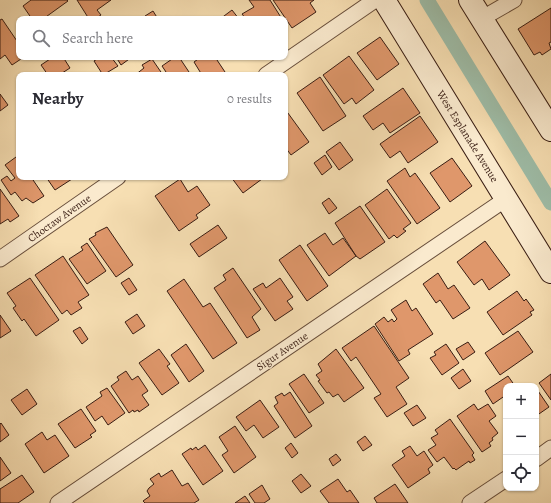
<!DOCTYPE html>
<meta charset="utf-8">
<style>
body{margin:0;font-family:Alegreya,serif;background:#f7f7f7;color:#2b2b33}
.controls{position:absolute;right:12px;bottom:12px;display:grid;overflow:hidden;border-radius:8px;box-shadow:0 1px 3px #0004}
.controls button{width:36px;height:36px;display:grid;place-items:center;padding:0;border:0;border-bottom:1px solid #e1e1e2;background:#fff;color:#2b2b33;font:20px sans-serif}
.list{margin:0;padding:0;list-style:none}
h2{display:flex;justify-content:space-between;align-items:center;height:52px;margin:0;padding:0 16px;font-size:17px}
h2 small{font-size:13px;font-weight:400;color:#7c7c81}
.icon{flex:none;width:22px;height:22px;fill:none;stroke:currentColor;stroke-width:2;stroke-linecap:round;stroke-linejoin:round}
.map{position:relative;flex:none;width:551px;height:503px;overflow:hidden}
.search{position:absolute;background:#fff;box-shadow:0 1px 3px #0004;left:16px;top:16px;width:272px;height:44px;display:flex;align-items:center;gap:10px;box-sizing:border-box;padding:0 14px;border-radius:8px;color:#7c7c81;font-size:15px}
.panel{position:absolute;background:#fff;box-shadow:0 1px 3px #0004;left:16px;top:72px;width:272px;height:108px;border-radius:8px}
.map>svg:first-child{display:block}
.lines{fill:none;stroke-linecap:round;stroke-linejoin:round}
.canal{stroke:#9ebda8;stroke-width:15}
.building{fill:#df976b;stroke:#391d13}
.minor-casing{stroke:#684e3b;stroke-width:17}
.secondary-casing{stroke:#391d13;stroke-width:24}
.minor{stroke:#faeace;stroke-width:15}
.secondary{stroke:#faeace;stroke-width:22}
.labels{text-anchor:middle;stroke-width:3;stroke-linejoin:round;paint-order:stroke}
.street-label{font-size:11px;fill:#391d13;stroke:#faeace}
</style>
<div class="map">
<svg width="551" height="503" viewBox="0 0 551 503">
<rect width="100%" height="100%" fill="#f7dfb3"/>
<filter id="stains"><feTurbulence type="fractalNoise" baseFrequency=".005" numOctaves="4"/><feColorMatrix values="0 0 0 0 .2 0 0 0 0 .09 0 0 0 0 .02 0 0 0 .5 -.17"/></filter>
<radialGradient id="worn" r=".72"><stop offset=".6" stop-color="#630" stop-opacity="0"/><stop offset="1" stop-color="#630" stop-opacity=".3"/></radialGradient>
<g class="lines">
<path class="canal" d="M 427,0 L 551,203"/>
</g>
<path class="building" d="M 31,0 L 67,0 L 68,1 L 43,19 L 32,19 L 23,6 Z
M 77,0 L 111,0 L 97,10 L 101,15 L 95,19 L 89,19 Z
M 249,0 L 270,0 L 282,19 L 246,19 L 242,14 L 254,7 Z
M 273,0 L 314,0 L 310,3 L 316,12 L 292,28 Z
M 551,8 L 551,42 L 549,43 L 551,49 L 542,55 L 540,52 L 534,55 L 518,29 Z
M 232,10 L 239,19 L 220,19 Z
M 153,11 L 158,19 L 147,19 L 145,16 Z
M 2,19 L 19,44 L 19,57 L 24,57 L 12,65 L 5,55 L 0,59 L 0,20 Z
M 380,37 L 399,64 L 377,80 L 357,53 Z
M 349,56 L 374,90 L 356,104 L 352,98 L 344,104 L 323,75 Z
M 53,57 L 63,57 L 70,68 L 59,75 L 48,75 L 41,65 Z
M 100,57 L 111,57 L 118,66 L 103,75 L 94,61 Z
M 116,57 L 132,57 L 121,65 Z
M 175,57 L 179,57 L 191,75 L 168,75 L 162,66 Z
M 201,57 L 215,57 L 227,75 L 202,75 L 194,62 Z
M 152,59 L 163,75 L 135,75 L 144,68 L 142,65 Z
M 320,77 L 346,116 L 323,131 L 297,93 Z
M 403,88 L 420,113 L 390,133 L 383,123 L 373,130 L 363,116 Z
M 0,94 L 8,105 L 0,111 Z
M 285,109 L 309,142 L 291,155 L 285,147 Z
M 420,116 L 438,142 L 408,163 L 400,151 L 390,158 L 380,144 Z
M 340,142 L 353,160 L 339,170 L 326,152 Z
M 325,155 L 332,167 L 322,175 L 314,163 Z
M 16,157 L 19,161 L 19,177 L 31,177 L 44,196 L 33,203 L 26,198 L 22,201 L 15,192 L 11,195 L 1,180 L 7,176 L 11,181 L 15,178 L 5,165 Z
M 452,158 L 472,186 L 450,202 L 430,173 Z
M 405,168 L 410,177 L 415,173 L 440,208 L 417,224 L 387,181 Z
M 46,177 L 71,177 L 72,179 L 55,190 Z
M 231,177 L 261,177 L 262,179 L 243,193 Z
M 180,179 L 188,192 L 197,186 L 210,205 L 196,215 L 198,218 L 179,231 L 155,196 Z
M 0,189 L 19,216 L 10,222 L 8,219 L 0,224 Z
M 387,189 L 411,223 L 403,229 L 406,231 L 397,238 L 394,235 L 389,239 L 365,205 Z
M 329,198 L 337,208 L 329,214 L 322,203 Z
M 360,206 L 385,242 L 360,259 L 356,256 L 335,223 Z
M 218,225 L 227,238 L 199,257 L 190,244 Z
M 107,227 L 133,265 L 116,277 L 89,239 L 96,235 L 95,233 Z
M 325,233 L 333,245 L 343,238 L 356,256 L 329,276 L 307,245 Z
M 485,241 L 510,275 L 489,290 L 482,279 L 474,285 L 457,262 Z
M 87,243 L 106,271 L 87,284 L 69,259 L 83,250 L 81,247 Z
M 300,245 L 328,286 L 307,301 L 279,260 Z
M 63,256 L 89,295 L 78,302 L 82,308 L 71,315 L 67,310 L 62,314 L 35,275 Z
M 233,268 L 261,309 L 252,317 L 260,330 L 247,338 L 214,288 L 226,280 L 223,275 Z
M 438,273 L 448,289 L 454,285 L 470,308 L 453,319 L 440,300 L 436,303 L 423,284 Z
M 30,278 L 59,320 L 36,336 L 24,319 L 22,321 L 13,308 L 16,306 L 7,293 Z
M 129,278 L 137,290 L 129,295 L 121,283 Z
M 280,278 L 293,297 L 287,301 L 293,309 L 275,321 L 253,289 L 263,283 L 266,288 Z
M 184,279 L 203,307 L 210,303 L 237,343 L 213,359 L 167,291 Z
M 517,291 L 524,301 L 526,299 L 534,310 L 530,312 L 532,315 L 503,335 L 487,312 Z
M 406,300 L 412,311 L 416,308 L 433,334 L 408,350 L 410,354 L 399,361 L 375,324 L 384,317 L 388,322 L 392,319 L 394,322 L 397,319 L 391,310 Z
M 137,314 L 145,326 L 133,334 L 125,322 Z
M 0,315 L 11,331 L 0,338 Z
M 374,326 L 409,378 L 396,387 L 407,404 L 387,417 L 374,398 L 381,394 L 356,357 L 351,361 L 342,348 Z
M 80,327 L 88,339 L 82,344 L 73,331 Z
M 518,331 L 533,352 L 500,375 L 485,353 Z
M 468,342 L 475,352 L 463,360 L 456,349 Z
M 186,344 L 204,371 L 189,382 L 171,355 Z
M 446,344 L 459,363 L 442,375 L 430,358 L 436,355 L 434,352 Z
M 159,349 L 170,364 L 167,366 L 179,383 L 162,395 L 139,363 Z
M 336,349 L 364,388 L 344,402 L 338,394 L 333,397 L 329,392 L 327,393 L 318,381 L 320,380 L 316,375 L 322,371 L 318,364 Z
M 463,369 L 471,381 L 459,389 L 451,378 Z
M 126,371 L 132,380 L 138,376 L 148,391 L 142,395 L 149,405 L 139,412 L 138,410 L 134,412 L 133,410 L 129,413 L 111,386 L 119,380 L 117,377 Z
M 304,374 L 324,403 L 309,413 L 289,384 Z
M 551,374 L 551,400 L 539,383 Z
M 508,376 L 515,386 L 506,386 L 506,395 L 493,404 L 485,391 Z
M 107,388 L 125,413 L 108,425 L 102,416 L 95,421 L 86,407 L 102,396 L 100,392 Z
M 536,388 L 549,407 L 536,416 Z
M 27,389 L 37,404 L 22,415 L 11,400 Z
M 290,392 L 312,426 L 295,438 L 274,406 L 278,403 L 275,397 L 282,393 L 284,396 Z
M 260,400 L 279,427 L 263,438 L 254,425 L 246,431 L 236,417 Z
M 474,404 L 478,410 L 488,404 L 496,416 L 489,421 L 498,433 L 492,438 L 493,440 L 489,443 L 491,446 L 482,452 L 457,416 Z
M 417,405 L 426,418 L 413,426 L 404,413 Z
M 81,409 L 96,431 L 90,435 L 92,437 L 75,448 L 58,424 Z
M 450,419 L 474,453 L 472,455 L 475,460 L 470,463 L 469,461 L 456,470 L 454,468 L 453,469 L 444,457 L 437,462 L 428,450 L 436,445 L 431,438 L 438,434 L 435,430 Z
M 1,423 L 9,435 L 0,442 L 0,424 Z
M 235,426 L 256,457 L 234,473 L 222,455 L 228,451 L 219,437 Z
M 42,432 L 47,440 L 55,435 L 69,456 L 44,473 L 25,444 Z
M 365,436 L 372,445 L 363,451 L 357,442 Z
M 291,443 L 298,453 L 292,458 L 285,448 Z
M 205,445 L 223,471 L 203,485 L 182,454 L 191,448 L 192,450 L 196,447 L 198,450 Z
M 410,446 L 417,456 L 424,451 L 433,465 L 428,469 L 430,473 L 408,488 L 392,465 L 405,456 L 402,451 Z
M 336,454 L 341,460 L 333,466 L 329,459 Z
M 0,457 L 11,473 L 0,481 Z
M 172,470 L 182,486 L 188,483 L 199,500 L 194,503 L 145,503 L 143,501 L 150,496 L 147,491 L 149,488 L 154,484 L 150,479 L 159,473 L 161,477 Z
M 301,474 L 311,486 L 301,493 L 292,481 Z
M 22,475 L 34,492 L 18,503 L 0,503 L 0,489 Z
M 338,479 L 347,492 L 350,490 L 359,503 L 329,503 L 320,491 Z
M 395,484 L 408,503 L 377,503 L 374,498 Z
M 262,485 L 270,499 L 264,503 L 255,503 L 249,494 Z
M 245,496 L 250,503 L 235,503 Z"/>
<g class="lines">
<defs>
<path id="minor" d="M 481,19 L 514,0
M 266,75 L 375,0
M 0,259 L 118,177
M 536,459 L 551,448
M 58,503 L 506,199
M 470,503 L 506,479"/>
<path id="secondary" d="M 384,0 L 551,272
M 470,0 L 551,130"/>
</defs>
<use href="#minor" class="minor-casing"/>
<use href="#secondary" class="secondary-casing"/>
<use href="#minor" class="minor"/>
<use href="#secondary" class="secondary"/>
</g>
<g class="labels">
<g class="street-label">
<text transform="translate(468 136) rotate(58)" y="4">West Esplanade Avenue</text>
<text transform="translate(59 218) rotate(-35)" y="4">Choctaw Avenue</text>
<text transform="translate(282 351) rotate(-34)" y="4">Sigur Avenue</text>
</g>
</g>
<rect width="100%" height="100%" filter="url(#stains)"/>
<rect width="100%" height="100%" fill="url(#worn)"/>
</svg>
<div class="controls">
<button>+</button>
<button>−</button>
<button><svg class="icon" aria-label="locate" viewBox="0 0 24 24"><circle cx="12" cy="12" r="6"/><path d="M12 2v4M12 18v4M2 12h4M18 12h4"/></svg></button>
</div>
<div class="search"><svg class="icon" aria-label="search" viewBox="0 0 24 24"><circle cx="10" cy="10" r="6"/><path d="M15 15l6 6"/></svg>Search here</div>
<section class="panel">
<h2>Nearby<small>0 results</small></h2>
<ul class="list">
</ul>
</section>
</div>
